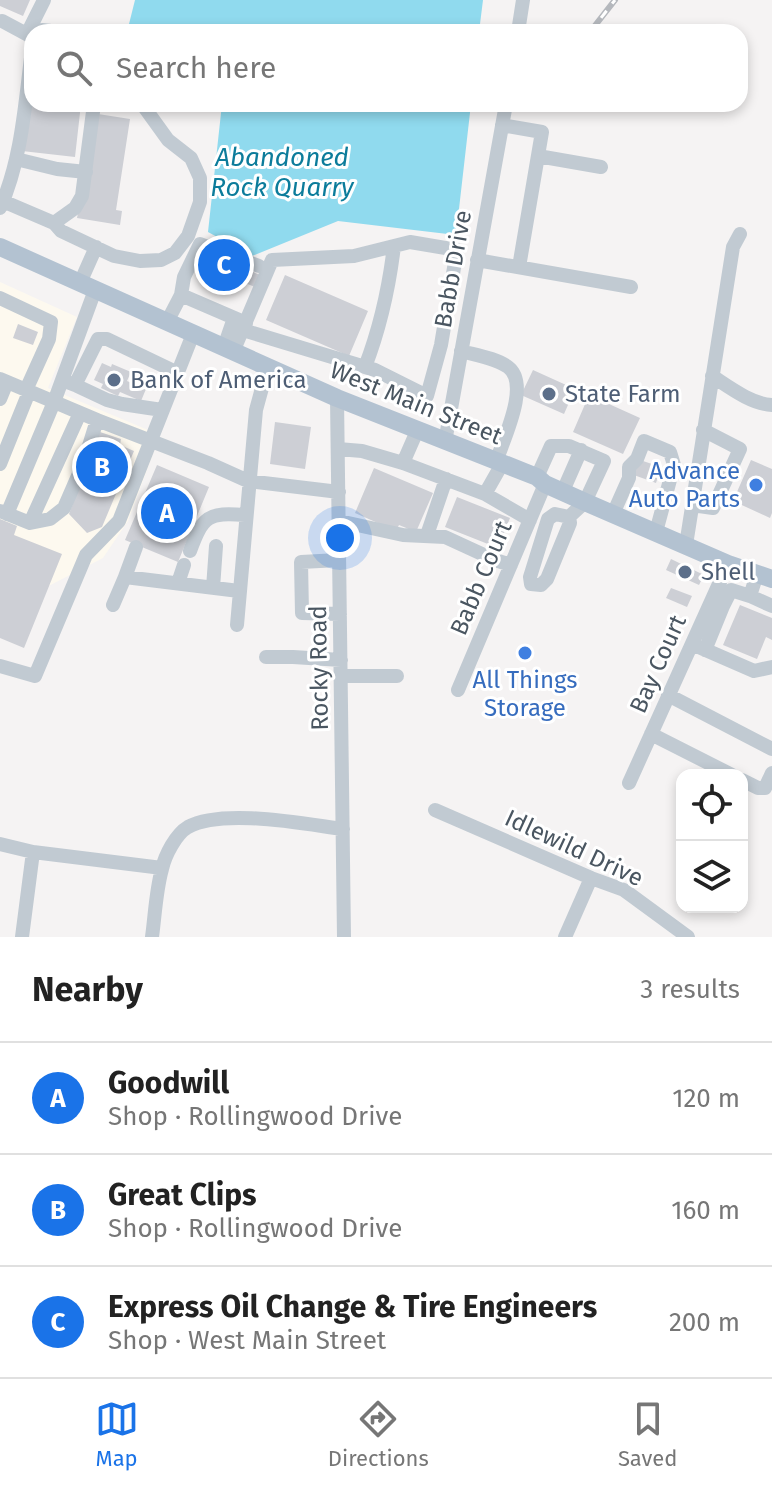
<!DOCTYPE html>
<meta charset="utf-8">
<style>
body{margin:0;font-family:"Fira Sans",sans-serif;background:#f2f2f2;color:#222}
.controls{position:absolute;right:24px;bottom:24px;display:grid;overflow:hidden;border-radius:16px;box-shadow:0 4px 12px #0003}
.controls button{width:72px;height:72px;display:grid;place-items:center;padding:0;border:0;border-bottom:2px solid #e0e0e0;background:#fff;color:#222;font:40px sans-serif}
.you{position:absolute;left:340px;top:538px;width:28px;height:28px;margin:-20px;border:6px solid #fff;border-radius:50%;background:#1a73e8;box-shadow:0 0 0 12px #1a73e833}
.badge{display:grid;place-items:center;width:52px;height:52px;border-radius:50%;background:#1a73e8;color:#fff;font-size:26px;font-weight:700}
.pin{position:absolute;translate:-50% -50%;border:4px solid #fff;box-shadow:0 2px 8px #0006}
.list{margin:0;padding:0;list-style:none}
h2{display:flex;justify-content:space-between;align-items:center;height:104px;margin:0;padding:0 32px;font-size:34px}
h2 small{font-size:26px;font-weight:400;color:#767676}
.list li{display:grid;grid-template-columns:52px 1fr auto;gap:24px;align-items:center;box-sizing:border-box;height:112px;padding:0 32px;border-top:2px solid #e0e0e0}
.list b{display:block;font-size:30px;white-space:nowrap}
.list p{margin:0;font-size:26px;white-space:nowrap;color:#767676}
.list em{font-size:26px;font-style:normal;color:#767676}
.icon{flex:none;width:44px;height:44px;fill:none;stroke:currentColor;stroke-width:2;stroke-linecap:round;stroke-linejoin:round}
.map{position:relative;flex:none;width:772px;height:937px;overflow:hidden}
.search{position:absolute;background:#fff;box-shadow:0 4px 12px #0003;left:24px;right:24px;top:24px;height:88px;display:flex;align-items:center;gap:20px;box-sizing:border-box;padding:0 28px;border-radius:24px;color:#767676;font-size:30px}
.sheet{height:440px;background:#fff}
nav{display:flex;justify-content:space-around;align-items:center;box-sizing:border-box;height:112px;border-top:2px solid #e0e0e0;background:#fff;font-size:22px;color:#767676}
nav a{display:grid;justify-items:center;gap:4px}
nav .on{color:#1a73e8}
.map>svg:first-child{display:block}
.commercial{fill:#fdf9ef}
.water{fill:#90daee}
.building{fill:#cdcfd5}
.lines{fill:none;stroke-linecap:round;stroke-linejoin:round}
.minor{stroke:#c1cad2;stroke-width:14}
.major{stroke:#b3c2d1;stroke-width:18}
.rail-casing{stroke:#b5b8bd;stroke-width:6}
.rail{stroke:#fff;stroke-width:3;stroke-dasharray:9;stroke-linecap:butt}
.service-dot{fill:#5c6f8a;stroke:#fff;stroke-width:3}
.shop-dot{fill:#3f7fe0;stroke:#fff;stroke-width:3}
.labels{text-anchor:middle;stroke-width:6;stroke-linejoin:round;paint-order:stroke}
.street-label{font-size:24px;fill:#4a5661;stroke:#fff}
.service-label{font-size:24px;fill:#4e5e75;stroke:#fff;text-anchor:start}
.shop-label{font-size:24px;fill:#366cbe;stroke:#fff;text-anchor:end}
.water-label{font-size:26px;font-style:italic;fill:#0c7c9b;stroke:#fff}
</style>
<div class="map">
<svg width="772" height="937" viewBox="0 0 772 937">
<rect width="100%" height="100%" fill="#f5f3f3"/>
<path class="commercial" d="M 0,282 L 77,317 L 48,388 L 160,435 L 128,521 L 103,558 L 0,611 Z"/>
<path class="water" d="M 135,0 L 483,0 L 479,32 L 127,32 Z
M 222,104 L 471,104 L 456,235 L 338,221 L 252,256 L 208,232 Z"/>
<path class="building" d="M 0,0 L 30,0 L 23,16 L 0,6 Z
M 32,104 L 81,104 L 75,157 L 22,151 Z
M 98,114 L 130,119 L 116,210 L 122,211 L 120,225 L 77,218 Z
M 214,256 L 260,275 L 255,287 L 235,279 L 230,291 L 204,280 Z
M 285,275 L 368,311 L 349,356 L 266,320 Z
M 18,324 L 38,332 L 33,345 L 13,338 Z
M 102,363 L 111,367 L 112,364 L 131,372 L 127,381 L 146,389 L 141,401 L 120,392 L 118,396 L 101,388 L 103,384 L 94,380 Z
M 533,370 L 575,389 L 564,414 L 521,395 Z
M 589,395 L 640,418 L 623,454 L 573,432 Z
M 275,422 L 311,427 L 305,469 L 270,464 Z
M 100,432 L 121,439 L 120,445 L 134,451 L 102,527 L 87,533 L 69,514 Z
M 637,459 L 661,467 L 656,483 L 631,474 Z
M 751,460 L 772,469 L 772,513 L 770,518 L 733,501 Z
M 157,465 L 209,487 L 178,562 L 125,540 Z
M 374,468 L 433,493 L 416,532 L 399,525 L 396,531 L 355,513 Z
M 457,497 L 510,518 L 498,548 L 445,527 Z
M 0,519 L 17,526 L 14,535 L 62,554 L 24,648 L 0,638 Z
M 671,559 L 704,575 L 699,585 L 666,570 Z
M 671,588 L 692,596 L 687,607 L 666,598 Z
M 740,605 L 772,618 L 772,640 L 766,637 L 757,659 L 723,645 Z"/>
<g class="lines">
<path class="minor" d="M 2,21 L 32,37
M 40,32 L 42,30 L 60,32
M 518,32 L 523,0
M 27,34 L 44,0
M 502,125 L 542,132 L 519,267
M 538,156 L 601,167
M 16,159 L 57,169 L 86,172
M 0,200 L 54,223 L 75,208 L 82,196 L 94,104
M 0,208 C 22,159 25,103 32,50
M 54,223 L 61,231 L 114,256 L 140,261 L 161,260 L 175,253 L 188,236 L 200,202 L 200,178 L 191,158 L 168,140 L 142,104
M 477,260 L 631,287
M 80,283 L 96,247
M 181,295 L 184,277 L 200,244 L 259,266
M 0,298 L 51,322 L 49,339 L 26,390
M 167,322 L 181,295 L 246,323
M 224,347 L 234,318
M 461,351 C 475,355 496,358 508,367 C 531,384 503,440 496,462
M 233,352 L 272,260 L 354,256 L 410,242 L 457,250 L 441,345 L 427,396 L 375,370 L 243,330
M 365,367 C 380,328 389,288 394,246
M 712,376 C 729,387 751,404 772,405
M 0,379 L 97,420 L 84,462 L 64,508 L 50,519 L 30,523 L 0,511
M 62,380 L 75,385 L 98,339 L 107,339 L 178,373
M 75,385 L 107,400 L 122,404 L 162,410
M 337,398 L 344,937
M 0,399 L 7,382
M 97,420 L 208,463 L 248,481 L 339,492
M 445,442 L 506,104
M 338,449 L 362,451 L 403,463 L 485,494 L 530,520
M 403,463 L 417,431
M 0,464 L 29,392
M 537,477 L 551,446 L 569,446 L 604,461 L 585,502 L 569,517 L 570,523 L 547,579 L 541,585 L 531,584 L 530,577 L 548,519 L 555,514 L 569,517
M 563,491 L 581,450
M 485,494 L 502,464
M 692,505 L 713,508 L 740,449 L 703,430
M 7,514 L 54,402 L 95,290
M 613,514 L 629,478 L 629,467 L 637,459 L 644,441 L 670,452 L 674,465 L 656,532
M 339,521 L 403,535 L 445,537 L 495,560 L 511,565
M 30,523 L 80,413
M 427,535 L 446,479
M 686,545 L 733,247 L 740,234
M 190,551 C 203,516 208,512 245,515
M 339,560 L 301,562 L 302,613 L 340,614
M 757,574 L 750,596 L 772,606
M 125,577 L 136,547
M 178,583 L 184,565
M 213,588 L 216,546
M 712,601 L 723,606 L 731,590 L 750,596
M 113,605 L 125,577 L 239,591
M 237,625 L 256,410 L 262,388 L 271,368
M 692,644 L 754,671 L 772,667
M 705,650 L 723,606
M 266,657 L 293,657 L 341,660
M 0,666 L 35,676 L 86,555 L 119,521 L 193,334
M 341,676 L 397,676
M 458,690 L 545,484
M 668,695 L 772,749
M 651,734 L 732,775
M 742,780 L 758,788 L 765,788 L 772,773
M 629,783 L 728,564
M 435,810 L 591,878 L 624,890 L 688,937
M 0,844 L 33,852 L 162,868
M 22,937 L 33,852
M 152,937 C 155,915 156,890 162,869 C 165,855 176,834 188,827 C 223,808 304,824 343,829
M 565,937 L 591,878"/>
<path class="major" d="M 0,247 L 337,398 L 537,477 L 545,484 L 585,502 L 728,564 L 772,579"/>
<defs>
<path id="rail" d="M 590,32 L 615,0"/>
</defs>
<use href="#rail" class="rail-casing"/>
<use href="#rail" class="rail"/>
</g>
<g class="service-dot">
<circle cx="114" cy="380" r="8"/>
<circle cx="549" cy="394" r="8"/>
<circle cx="685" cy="572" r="8"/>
</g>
<g class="shop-dot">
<circle cx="756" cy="485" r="8"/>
<circle cx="525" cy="653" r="8"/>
</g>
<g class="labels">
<g class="street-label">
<text transform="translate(453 269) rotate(-80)" y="8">Babb Drive</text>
<text transform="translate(416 403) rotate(22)" y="8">West Main Street</text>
<text transform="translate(481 578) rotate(-67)" y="8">Babb Court</text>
<text transform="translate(658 664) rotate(-66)" y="8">Bay Court</text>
<text transform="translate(319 668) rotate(-91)" y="8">Rocky Road</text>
<text transform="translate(574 848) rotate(25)" y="8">Idlewild Drive</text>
</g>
<g class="service-label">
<text x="130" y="388">Bank of America</text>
<text x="565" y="402">State Farm</text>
<text x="701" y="580">Shell</text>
</g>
<g class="shop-label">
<text x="740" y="479">Advance<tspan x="740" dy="28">Auto Parts</tspan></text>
<text x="525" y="688" text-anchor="middle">All Things<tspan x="525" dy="28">Storage</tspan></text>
</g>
<g class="water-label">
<text x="282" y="166">Abandoned<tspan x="282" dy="30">Rock Quarry</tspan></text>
</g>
</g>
</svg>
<div class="controls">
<button><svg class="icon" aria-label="locate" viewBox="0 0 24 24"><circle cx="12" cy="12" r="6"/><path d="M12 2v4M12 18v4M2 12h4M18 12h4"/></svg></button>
<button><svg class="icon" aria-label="layers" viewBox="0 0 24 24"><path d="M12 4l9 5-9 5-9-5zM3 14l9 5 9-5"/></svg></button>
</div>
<div class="you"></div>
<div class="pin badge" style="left:167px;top:513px">A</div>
<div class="pin badge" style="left:102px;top:467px">B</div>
<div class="pin badge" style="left:224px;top:265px">C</div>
<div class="search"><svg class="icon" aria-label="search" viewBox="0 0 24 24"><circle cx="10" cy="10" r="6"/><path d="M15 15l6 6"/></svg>Search here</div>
</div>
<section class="sheet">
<h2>Nearby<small>3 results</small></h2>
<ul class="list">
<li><span class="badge">A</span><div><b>Goodwill</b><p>Shop · Rollingwood Drive</p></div><em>120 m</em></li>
<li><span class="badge">B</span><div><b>Great Clips</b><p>Shop · Rollingwood Drive</p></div><em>160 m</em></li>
<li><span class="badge">C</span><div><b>Express Oil Change &amp; Tire Engineers</b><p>Shop · West Main Street</p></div><em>200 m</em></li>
</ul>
</section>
<nav>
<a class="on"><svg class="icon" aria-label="map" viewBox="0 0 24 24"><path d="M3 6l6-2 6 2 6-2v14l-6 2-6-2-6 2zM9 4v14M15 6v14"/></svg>Map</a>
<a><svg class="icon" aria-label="directions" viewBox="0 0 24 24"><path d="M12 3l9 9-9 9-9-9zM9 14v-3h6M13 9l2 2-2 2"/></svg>Directions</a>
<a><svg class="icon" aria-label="saved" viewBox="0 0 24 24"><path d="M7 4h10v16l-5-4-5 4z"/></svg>Saved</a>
</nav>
